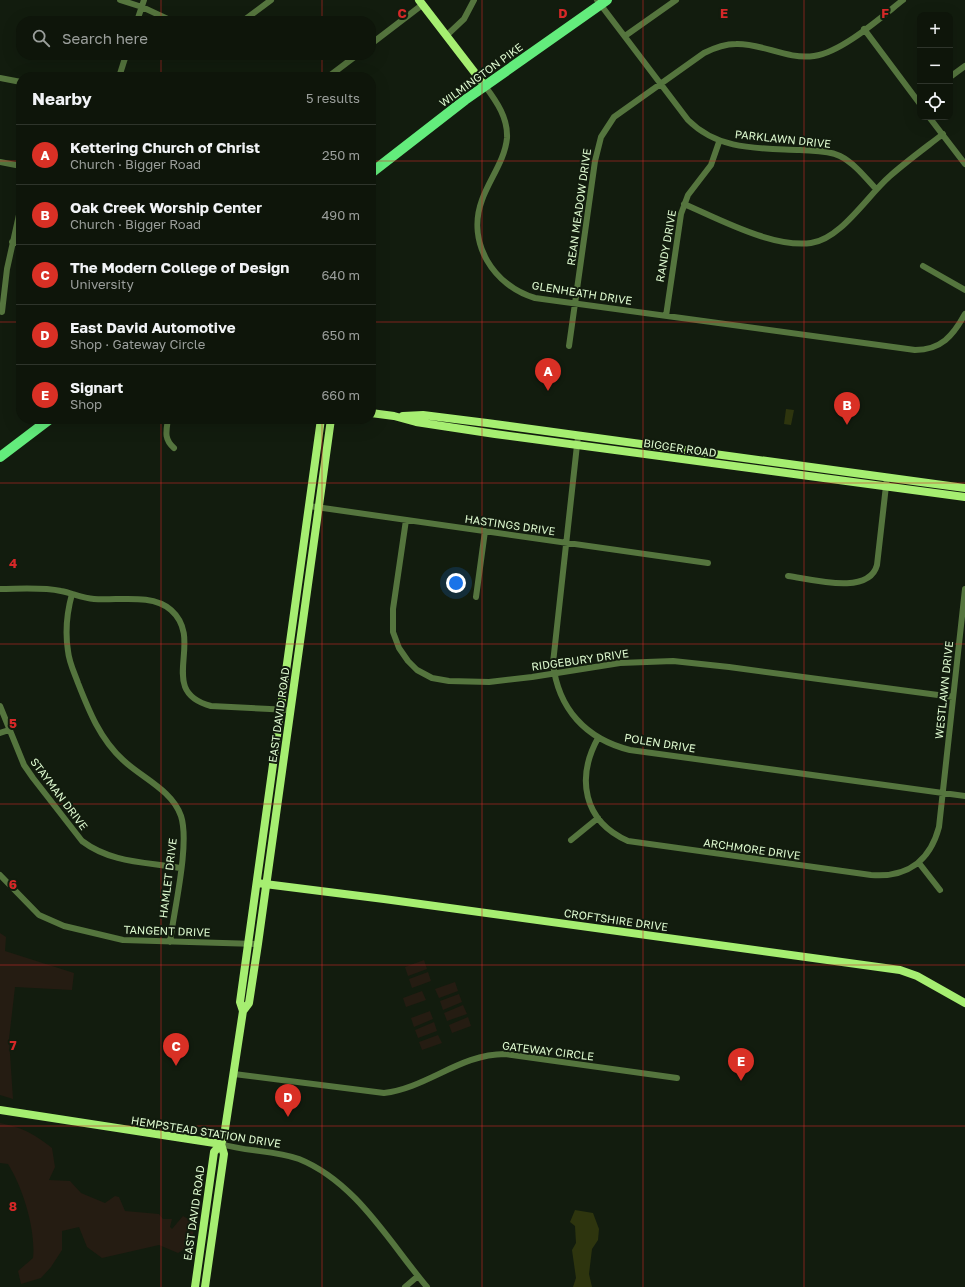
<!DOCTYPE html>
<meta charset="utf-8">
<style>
body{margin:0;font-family:"Golos Text",sans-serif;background:#171e13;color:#f1f3f6}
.controls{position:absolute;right:12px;top:12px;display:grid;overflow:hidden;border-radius:8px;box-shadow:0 4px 16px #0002}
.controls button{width:36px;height:36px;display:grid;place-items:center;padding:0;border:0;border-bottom:1px solid #2e342b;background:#0e150a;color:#f1f3f6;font:20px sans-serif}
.you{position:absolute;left:456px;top:583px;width:14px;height:14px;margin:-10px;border:3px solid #fff;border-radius:50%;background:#1a73e8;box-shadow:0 0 0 6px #1a73e833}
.badge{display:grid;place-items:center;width:26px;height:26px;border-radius:50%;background:#d93025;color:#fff;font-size:13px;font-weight:700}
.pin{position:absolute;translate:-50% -33px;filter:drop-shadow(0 1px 2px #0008)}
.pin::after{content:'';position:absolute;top:21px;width:14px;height:12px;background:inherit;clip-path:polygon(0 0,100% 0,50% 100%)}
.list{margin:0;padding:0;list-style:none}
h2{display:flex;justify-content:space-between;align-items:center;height:52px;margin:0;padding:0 16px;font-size:17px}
h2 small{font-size:13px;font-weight:400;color:#9b9f9c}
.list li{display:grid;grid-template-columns:26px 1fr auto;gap:12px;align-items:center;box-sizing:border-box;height:60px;padding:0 16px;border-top:1px solid #2e342b}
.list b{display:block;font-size:15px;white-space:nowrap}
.list p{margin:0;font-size:13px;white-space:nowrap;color:#9b9f9c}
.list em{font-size:13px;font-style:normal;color:#9b9f9c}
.icon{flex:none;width:22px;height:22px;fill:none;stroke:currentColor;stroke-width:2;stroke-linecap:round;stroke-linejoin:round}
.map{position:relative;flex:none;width:965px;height:1287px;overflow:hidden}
.search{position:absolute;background:#0e150a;box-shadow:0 4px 16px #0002;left:16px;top:16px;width:360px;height:44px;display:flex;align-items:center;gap:10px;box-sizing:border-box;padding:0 14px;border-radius:16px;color:#9b9f9c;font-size:15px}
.panel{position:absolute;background:#0e150a;box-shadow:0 4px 16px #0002;left:16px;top:72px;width:360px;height:352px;border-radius:16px}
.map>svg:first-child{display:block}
.green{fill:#251c12}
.water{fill:#2e350e}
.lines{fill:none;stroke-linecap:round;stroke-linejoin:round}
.street{stroke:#55753e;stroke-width:6}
.secondary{stroke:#a6ee71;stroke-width:8}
.primary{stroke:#63ec7c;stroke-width:10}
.grid{fill:none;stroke:#d62828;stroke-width:1;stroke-opacity:0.55}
.labels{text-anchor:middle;stroke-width:4;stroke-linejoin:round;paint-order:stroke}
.street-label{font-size:11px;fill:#ddf9cf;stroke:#121c0e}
.grid-label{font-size:13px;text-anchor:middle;font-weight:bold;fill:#d62828;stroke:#121c0e;stroke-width:4;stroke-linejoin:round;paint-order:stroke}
</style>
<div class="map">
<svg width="965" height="1287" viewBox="0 0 965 1287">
<rect width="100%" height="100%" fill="#121c0e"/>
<path class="green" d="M 0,933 L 6,937 L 5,951 L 74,973 L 72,990 L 15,987 L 9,1039 L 13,1099 L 0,1095 Z
M 424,960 L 427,969 L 408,976 L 405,967 Z
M 428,972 L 431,981 L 412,988 L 409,979 Z
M 455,982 L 458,991 L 439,998 L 435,989 Z
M 422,991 L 426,1000 L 406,1007 L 403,998 Z
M 459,994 L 462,1002 L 443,1010 L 440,1001 Z
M 463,1005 L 467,1014 L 447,1021 L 444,1013 Z
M 430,1011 L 433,1019 L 414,1027 L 411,1018 Z
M 468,1017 L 471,1026 L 452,1033 L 449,1025 Z
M 434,1022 L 437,1031 L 418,1038 L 415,1030 Z
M 438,1035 L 442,1043 L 422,1050 L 419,1042 Z
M 0,1123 C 22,1127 34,1134 52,1148 L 55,1167 L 49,1180 L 70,1181 L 81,1193 L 105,1203 L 115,1196 L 119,1197 L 125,1211 L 159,1214 L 163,1219 L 172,1219 L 170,1227 L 172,1229 L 183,1216 L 195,1223 L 191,1245 L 178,1253 L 159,1245 L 102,1258 L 87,1247 L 79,1227 L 62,1231 L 62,1250 L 51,1267 L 41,1278 L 21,1284 L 18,1271 L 33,1258 C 36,1230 23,1188 8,1164 L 0,1163 Z"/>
<path class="water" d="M 786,409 L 794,410 L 791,425 L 784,424 Z
M 575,1210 L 593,1213 L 599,1229 L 598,1240 L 592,1249 L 589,1274 L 592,1287 L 573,1287 L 576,1278 L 572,1250 L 576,1243 L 575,1226 L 570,1222 Z"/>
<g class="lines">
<path class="street" d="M 120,0 L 142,7 L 172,21
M 597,0 L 688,120 C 719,151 759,148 800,150 C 813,151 828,150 840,156 C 854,163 865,177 876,189
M 137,21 L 144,0
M 243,21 L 271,0
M 864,29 L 920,104
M 446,36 L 464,19 L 474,0
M 625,36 L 676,0
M 371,44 L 422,5
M 119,77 L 126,55
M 328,77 L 357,55
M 950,77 L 965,66
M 0,78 L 21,82
M 485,86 C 497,102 508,118 507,138 C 505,160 489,180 482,200 C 466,243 494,286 535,298 L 915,350 C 941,350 953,336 965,314
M 929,117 L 965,164
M 0,162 L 21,166
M 684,204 C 719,219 772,248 811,243 C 841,239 867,196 890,176 C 907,161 925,148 943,134
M 12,242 L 21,244
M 923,266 L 965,290
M 2,312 L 7,269 L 21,206
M 666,316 L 681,214 L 688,195 L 711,165 L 719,142
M 569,346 L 595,161 L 601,137 L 614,117 L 704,53 C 714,48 724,44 736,44 C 762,43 787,60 814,56 C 842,52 880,18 903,0
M 168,419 C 166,432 164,439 174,448
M 578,436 L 553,663 C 558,709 586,739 630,750 L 965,796
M 309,506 L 708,563
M 406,520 L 393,609 L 393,632 L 399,648 L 408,661 L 417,670 L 432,678 L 449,681 L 489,682 L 532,677 L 620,663 L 673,661 L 729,667 L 953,697
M 788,576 C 811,579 869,596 877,565 L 887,477
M 0,589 C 19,589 42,587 61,591 C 72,593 82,598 94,599 C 117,601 152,593 171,610 C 206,641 155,691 211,706 L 291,710
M 72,594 C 67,612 65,632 68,651 C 69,662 74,672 78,683 C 89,711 100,739 123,760 C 142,778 172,790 181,816 C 190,844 174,910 170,942
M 476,597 L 485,531
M 0,706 L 24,765 L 33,778 L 82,841 C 111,863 146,862 180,868
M 0,733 L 9,730
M 598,738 C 576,778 583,821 628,841 L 871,875 C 907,878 930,861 939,827 L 965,589
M 571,840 L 598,818
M 919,863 L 940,890
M 0,875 L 39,915 L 64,926 L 123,940 L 258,944
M 234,1074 L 384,1093 C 427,1088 460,1054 505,1054 L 677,1078
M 221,1144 C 247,1152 274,1150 299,1159 C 356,1182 389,1242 427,1287
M 405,1287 L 418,1276"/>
<path class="secondary" d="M 419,0 L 485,86
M 371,413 L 394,416 L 416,422 L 495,434 L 965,497
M 403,416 L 423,415 L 487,423 L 965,488
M 257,883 L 384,899 L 900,970 L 917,976 L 965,1003
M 243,1011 L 249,1003 L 258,944 L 331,419
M 0,1110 L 221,1144
M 195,1287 L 214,1152 L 221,1144 L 224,1136 L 243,1011 L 240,1002 L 321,419
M 205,1287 L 224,1154 L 221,1144"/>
<path class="primary" d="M 371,173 L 465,100 L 607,0
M 0,457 L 50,419"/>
</g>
<path class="grid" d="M 161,0 L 161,21M 322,0 L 322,21M 482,0 L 482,1287M 643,0 L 643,1287M 804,0 L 804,1287M 161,55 L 161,77M 322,55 L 322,77M 0,161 L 21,161M 371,161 L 965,161M 0,322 L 21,322M 371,322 L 965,322M 161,419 L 161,1287M 322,419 L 322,1287M 0,483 L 965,483M 0,644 L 965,644M 0,804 L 965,804M 0,965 L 965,965M 0,1126 L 965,1126"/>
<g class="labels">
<g class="street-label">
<text transform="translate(481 75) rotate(-36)" y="4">WILMINGTON PIKE</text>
<text transform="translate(783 139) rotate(6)" y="4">PARKLAWN DRIVE</text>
<text transform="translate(579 207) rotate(-82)" y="4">REAN MEADOW DRIVE</text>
<text transform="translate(666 246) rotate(-80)" y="4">RANDY DRIVE</text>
<text transform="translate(582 293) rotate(9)" y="4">GLENHEATH DRIVE</text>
<text transform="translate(680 448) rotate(8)" y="4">BIGGER ROAD</text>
<text transform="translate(510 525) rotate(8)" y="4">HASTINGS DRIVE</text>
<text transform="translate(580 660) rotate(-8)" y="4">RIDGEBURY DRIVE</text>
<text transform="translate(944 690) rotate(-84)" y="4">WESTLAWN DRIVE</text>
<text transform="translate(279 715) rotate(-82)" y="4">EAST DAVID ROAD</text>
<text transform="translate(660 743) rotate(9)" y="4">POLEN DRIVE</text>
<text transform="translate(59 794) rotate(53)" y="4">STAYMAN DRIVE</text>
<text transform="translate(752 849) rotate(8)" y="4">ARCHMORE DRIVE</text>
<text transform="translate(168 878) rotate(-83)" y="4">HAMLET DRIVE</text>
<text transform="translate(616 920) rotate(8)" y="4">CROFTSHIRE DRIVE</text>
<text transform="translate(167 931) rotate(2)" y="4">TANGENT DRIVE</text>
<text transform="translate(548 1051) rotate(7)" y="4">GATEWAY CIRCLE</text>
<text transform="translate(206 1132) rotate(9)" y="4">HEMPSTEAD STATION DRIVE</text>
<text transform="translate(194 1213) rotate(-82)" y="4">EAST DAVID ROAD</text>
</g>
</g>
<g class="grid-label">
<text x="402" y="18">C</text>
<text x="563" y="18">D</text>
<text x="724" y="18">E</text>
<text x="885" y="18">F</text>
<text x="13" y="568">4</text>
<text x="13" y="728">5</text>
<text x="13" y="889">6</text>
<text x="13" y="1050">7</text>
<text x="13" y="1211">8</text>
</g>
</svg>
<div class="controls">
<button>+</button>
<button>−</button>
<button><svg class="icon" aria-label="locate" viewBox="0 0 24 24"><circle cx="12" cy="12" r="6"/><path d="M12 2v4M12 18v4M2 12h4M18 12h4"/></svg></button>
</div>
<div class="you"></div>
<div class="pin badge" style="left:548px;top:391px">A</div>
<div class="pin badge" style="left:847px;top:425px">B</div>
<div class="pin badge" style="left:176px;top:1066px">C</div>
<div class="pin badge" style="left:288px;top:1117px">D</div>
<div class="pin badge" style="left:741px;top:1081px">E</div>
<div class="search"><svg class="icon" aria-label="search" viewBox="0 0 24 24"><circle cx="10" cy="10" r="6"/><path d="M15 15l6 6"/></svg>Search here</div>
<section class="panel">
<h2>Nearby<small>5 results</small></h2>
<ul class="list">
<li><span class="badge">A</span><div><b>Kettering Church of Christ</b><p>Church · Bigger Road</p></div><em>250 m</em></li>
<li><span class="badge">B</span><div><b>Oak Creek Worship Center</b><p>Church · Bigger Road</p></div><em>490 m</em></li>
<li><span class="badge">C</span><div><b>The Modern College of Design</b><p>University</p></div><em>640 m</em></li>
<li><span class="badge">D</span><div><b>East David Automotive</b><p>Shop · Gateway Circle</p></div><em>650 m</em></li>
<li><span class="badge">E</span><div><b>Signart</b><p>Shop</p></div><em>660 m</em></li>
</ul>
</section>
</div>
